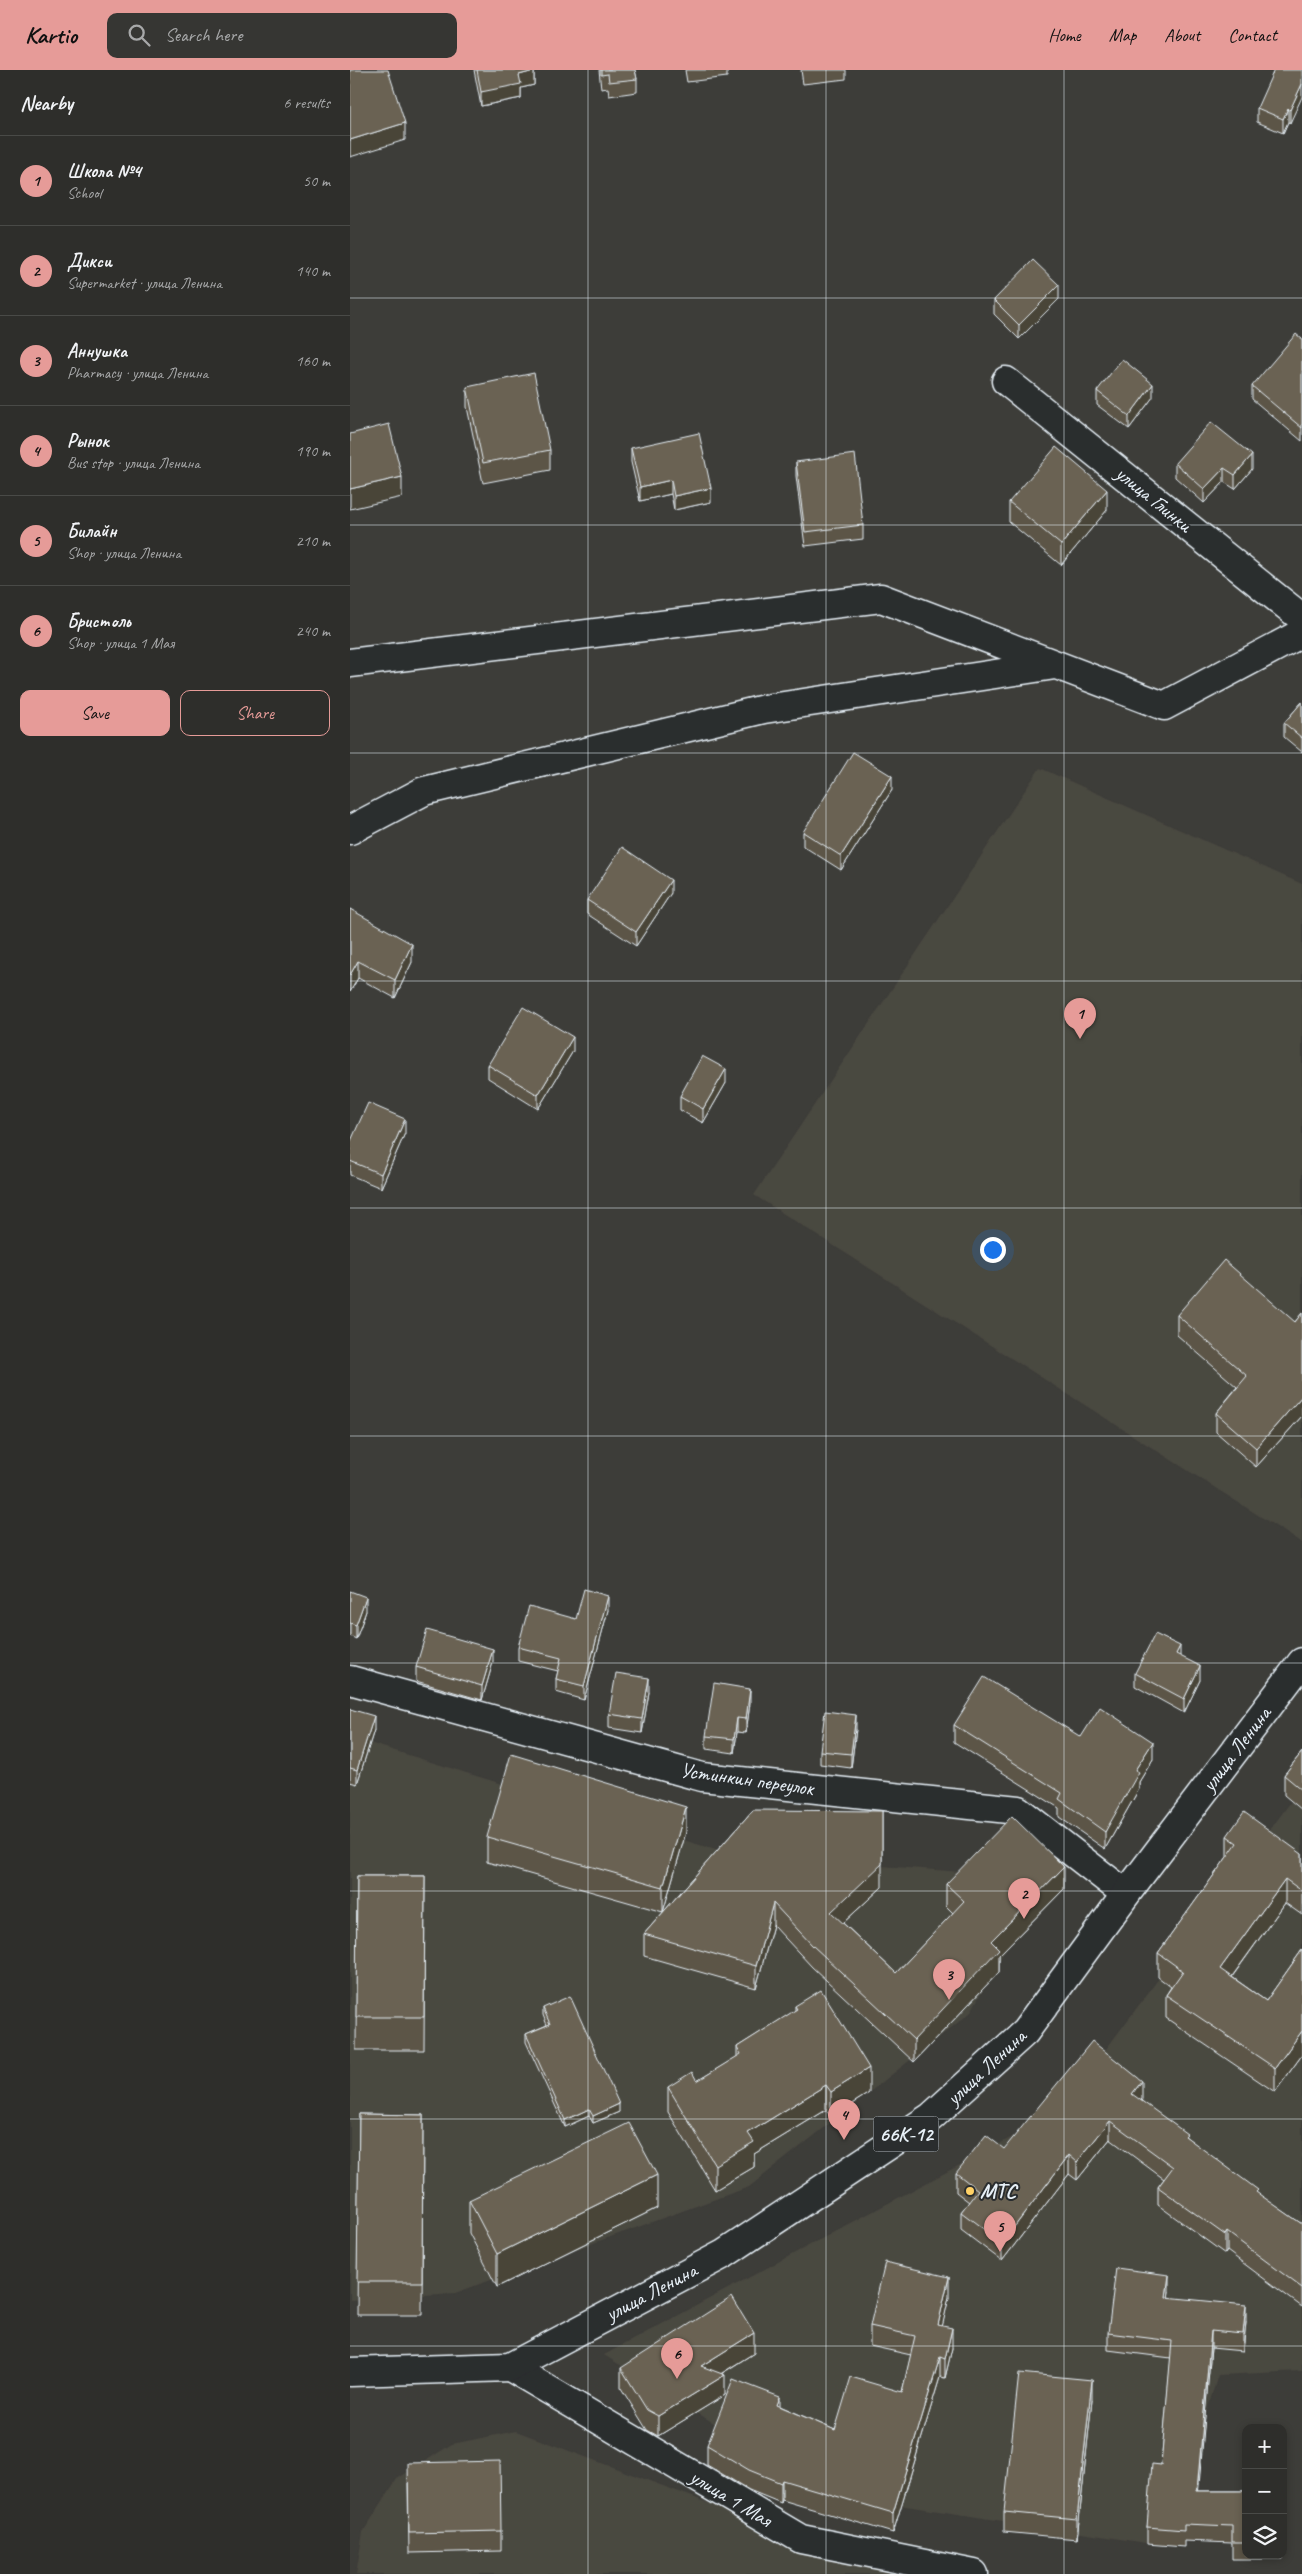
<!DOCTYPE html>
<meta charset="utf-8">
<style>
body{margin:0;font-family:Caveat,sans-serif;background:#363633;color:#f1f3f6}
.controls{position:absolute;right:15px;bottom:15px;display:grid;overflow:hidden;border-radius:10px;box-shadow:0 2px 8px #0003}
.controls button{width:45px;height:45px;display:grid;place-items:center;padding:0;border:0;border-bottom:1px solid #494a47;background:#2e2e2b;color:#f1f3f6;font:25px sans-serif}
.you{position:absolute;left:642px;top:1179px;width:18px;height:18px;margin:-12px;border:4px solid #fff;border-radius:50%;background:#1a73e8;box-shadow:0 0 0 8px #1a73e833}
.badge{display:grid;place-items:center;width:32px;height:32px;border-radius:50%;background:#e69b98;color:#111;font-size:16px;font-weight:700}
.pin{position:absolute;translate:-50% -41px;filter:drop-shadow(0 1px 2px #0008)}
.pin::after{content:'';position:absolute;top:26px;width:18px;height:15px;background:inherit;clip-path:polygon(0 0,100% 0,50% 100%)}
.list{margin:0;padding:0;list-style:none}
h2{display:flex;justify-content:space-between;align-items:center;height:65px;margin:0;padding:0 20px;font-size:21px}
h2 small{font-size:16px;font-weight:400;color:#a7a8a9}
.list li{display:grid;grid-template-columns:32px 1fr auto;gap:15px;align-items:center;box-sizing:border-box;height:90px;padding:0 20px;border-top:1px solid #494a47}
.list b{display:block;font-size:19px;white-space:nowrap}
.list p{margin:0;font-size:16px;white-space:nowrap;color:#a7a8a9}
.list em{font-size:16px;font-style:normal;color:#a7a8a9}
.actions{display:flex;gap:10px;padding:15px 20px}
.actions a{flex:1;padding:11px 0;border:1px solid #e69b98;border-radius:10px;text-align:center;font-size:18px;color:#e69b98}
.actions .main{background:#e69b98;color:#111}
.icon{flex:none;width:28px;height:28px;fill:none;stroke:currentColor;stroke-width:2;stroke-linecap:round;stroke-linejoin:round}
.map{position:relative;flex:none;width:952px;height:2504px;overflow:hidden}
header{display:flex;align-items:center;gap:30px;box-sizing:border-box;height:70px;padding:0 25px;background:#e69b98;color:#111}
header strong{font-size:24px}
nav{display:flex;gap:28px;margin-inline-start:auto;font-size:18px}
.search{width:350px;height:45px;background:#363633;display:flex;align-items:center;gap:12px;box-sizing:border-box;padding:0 18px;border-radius:10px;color:#a7a8a9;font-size:19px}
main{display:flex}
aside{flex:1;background:#2e2e2b}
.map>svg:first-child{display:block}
.built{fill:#4a4840}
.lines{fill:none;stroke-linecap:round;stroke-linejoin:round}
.minor-casing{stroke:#e8f1f8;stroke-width:31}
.primary-casing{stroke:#e8f1f8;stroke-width:31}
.minor{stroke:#2a2d2e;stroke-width:28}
.primary{stroke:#2a2d2e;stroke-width:28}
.wall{fill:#5b5447;stroke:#e8f1f8}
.shaded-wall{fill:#4a4539;stroke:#e8f1f8}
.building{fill:#6a6252;stroke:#e8f1f8}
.grid{fill:none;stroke:#e8f1f8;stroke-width:1;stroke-opacity:0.55}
.poi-dot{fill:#ffd166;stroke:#2a2d2e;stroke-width:2}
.labels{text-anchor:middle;stroke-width:4;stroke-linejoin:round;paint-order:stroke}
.shield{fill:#2a2d2e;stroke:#afb6bb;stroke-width:1}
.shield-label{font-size:20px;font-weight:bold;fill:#e8f1f8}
.street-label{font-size:21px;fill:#e8f1f8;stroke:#2a2d2e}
.poi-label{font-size:21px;font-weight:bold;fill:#e8f1f8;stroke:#2a2d2e;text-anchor:start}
</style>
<header>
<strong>Kartio</strong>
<div class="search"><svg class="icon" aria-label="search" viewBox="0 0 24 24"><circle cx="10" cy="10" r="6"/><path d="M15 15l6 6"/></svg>Search here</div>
<nav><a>Home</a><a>Map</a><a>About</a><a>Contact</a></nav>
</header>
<main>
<aside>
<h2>Nearby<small>6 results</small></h2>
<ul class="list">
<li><span class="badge">1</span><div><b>Школа №4</b><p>School</p></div><em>50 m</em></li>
<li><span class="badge">2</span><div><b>Дикси</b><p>Supermarket · улица Ленина</p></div><em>140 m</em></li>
<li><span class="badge">3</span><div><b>Аннушка</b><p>Pharmacy · улица Ленина</p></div><em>160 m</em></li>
<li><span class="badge">4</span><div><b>Рынок</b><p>Bus stop · улица Ленина</p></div><em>190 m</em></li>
<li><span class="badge">5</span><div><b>Билайн</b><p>Shop · улица Ленина</p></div><em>210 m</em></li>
<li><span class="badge">6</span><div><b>Бристоль</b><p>Shop · улица 1 Мая</p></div><em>240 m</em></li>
</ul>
<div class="actions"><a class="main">Save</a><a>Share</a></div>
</aside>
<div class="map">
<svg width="952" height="2504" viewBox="0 0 952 2504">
<rect width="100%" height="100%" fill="#3d3d39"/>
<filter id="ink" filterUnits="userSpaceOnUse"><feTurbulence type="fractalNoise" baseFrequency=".02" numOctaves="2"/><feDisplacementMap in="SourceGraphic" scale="10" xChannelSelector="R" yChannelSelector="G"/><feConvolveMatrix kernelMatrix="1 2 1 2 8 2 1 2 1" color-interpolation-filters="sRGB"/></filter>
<g filter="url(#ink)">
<path class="built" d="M 690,698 L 952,814 L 952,1473 L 404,1125 Z
M 0,1667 L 382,1785 L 696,1808 L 620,1943 L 399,2117 L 105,2223 L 0,2230 Z
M 952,1717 L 952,2301 L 868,2305 L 815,2476 L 478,2424 L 254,2285 L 709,2042 Z
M 166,2361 L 548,2504 L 6,2504 L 13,2462 L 47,2409 L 102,2374 Z"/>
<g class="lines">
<defs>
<path id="minor" d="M 656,311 L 952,548
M 0,593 L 531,528 L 814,636 L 952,563
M 0,760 L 74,721 L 414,639 L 705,595
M 0,1610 L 352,1707 L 668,1740 L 776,1824
M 160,2297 L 451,2469 L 624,2504"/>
<path id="primary" d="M 0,2302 L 160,2297 L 374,2184 L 581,2047 L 675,1962 L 776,1824 L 952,1592"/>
</defs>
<use href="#minor" class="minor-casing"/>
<use href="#primary" class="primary-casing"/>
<use href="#minor" class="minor"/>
<use href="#primary" class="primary"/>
</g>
<path class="wall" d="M 124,0 L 184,0 L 184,15 L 171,18 L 171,28 L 131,36 Z
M 249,0 L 285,0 L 287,9 L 287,22 L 259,26 L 258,18 L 251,19 Z
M 335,0 L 377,0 L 377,7 L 337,12 Z
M 451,0 L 496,0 L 496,9 L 453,14 Z
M 952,0 L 940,53 L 938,52 L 933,63 L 907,52 L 907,38 Z
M 709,229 L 669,269 L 644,244 L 644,230 Z
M 952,269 L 952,371 L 902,329 L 902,316 Z
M 117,317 L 200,380 L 200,400 L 133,413 L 117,337 Z
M 747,321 L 803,327 L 779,359 L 747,335 Z
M 281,378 L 361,432 L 324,440 L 321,424 L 290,431 L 281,392 Z
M 446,392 L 513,455 L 513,469 L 455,476 L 446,406 Z
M 825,393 L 902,399 L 885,419 L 874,412 L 854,433 L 825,407 Z
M 659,432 L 757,440 L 711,495 L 659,452 Z
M 952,632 L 952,682 L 934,667 L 934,653 Z
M 542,720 L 491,800 L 453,776 L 453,762 Z
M 321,823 L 286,876 L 237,844 L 237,830 Z
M 0,839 L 62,892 L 45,928 L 8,908 L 0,922 Z
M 223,981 L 188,1039 L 138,1008 L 138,995 Z
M 376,1013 L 353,1053 L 330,1040 L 330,1026 Z
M 55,1063 L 31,1118 L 0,1105 L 0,1073 Z
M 952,1243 L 952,1346 L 906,1397 L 866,1362 L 866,1343 L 887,1317 L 827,1265 L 827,1245 L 945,1252 Z
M 0,1521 L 16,1541 L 6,1569 L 0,1566 Z
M 258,1540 L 234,1630 L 206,1622 L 206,1609 L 208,1601 L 168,1591 L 168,1577 L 226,1549 Z
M 830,1586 L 850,1610 L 834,1643 L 785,1616 L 785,1603 Z
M 143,1592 L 132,1630 L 66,1611 L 66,1597 Z
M 299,1622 L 292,1663 L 259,1658 L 259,1644 Z
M 400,1633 L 396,1663 L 387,1662 L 384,1683 L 356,1679 L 356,1666 Z
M 0,1639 L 24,1660 L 7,1714 L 0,1712 Z
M 604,1655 L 731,1667 L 803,1689 L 789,1712 L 789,1719 L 755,1779 L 709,1747 L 709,1738 L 604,1672 Z
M 506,1659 L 501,1698 L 470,1694 L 470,1681 Z
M 952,1682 L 952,1740 L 934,1725 L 934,1705 Z
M 403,1740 L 532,1817 L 493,1853 L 546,1903 L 603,1843 L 596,1836 L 596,1814 L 714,1819 L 649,1885 L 649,1902 L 564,1992 L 462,1897 L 423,1855 L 406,1918 L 294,1886 L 294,1864 Z
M 336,1762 L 313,1842 L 137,1792 L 137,1767 Z
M 877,1766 L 952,1784 L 952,1845 L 935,1833 L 882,1907 L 916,1931 L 952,1880 L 952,1985 L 925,2022 L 816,1948 L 816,1925 L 821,1917 L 808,1907 L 808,1883 L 877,1787 Z
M 7,1806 L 75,1806 L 74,1980 L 6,1980 Z
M 445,1936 L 519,2023 L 481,2047 L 476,2040 L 404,2084 L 404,2097 L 365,2120 L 318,2042 L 318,2017 L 347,2011 L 387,1987 L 387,1977 L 445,1941 Z
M 193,1938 L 269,2042 L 243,2053 L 239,2046 L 215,2057 L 176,1972 L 176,1964 L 197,1955 L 193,1945 Z
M 792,2029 L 791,2031 L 908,2124 L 952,2154 L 952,2237 L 877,2181 L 875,2184 L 808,2135 L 808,2117 L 814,2109 L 760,2069 L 727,2110 L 719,2104 L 652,2191 L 611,2160 L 611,2142 L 619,2132 L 606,2122 L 606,2103 L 654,2079 Z
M 9,2044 L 73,2045 L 72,2245 L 7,2245 Z
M 119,2130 L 307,2138 L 147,2217 L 119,2163 Z
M 819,2221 L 818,2227 L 896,2252 L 893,2281 L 861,2278 L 848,2421 L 896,2421 L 896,2485 L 933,2485 L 933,2489 L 882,2489 L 882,2473 L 834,2471 L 834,2477 L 797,2474 L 797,2457 L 811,2395 L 821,2288 L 758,2280 L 758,2263 Z
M 599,2227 L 592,2256 L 602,2278 L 595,2308 L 590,2307 L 543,2463 L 432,2430 L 431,2433 L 399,2420 L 357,2395 L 357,2375 L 430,2336 L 485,2360 L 552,2322 L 561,2285 L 520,2276 L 520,2256 Z
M 404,2283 L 371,2304 L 375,2325 L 308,2366 L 297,2360 L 271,2318 L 271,2298 Z
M 742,2330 L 727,2469 L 654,2462 L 654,2442 Z
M 58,2413 L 151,2461 L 151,2481 L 59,2483 Z"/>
<path class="shaded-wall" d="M 184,1 L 184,15 L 171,18 L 171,28 L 131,36 L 131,22 L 169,5 Z
M 952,14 L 952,27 L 940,53 L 940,40 Z
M 938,38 L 938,52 L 933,63 L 933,49 Z
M 55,53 L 55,70 L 0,87 L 0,70 Z
M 709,215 L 709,229 L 669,269 L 669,255 Z
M 803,314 L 803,327 L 779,359 L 779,346 Z
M 902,385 L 902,399 L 885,419 L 885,405 Z
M 874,398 L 874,412 L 854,433 L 854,419 Z
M 52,407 L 52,427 L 0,439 L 0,419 Z
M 321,410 L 321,424 L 290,431 L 290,417 Z
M 361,418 L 361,432 L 324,440 L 324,426 Z
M 757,420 L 757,440 L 711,495 L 711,475 Z
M 542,706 L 542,720 L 491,800 L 491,786 Z
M 321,810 L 321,823 L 286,876 L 286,862 Z
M 62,874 L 62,892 L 45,928 L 45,910 Z
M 8,891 L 8,908 L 0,922 L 0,905 Z
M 223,967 L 223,981 L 188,1039 L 188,1025 Z
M 376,999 L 376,1013 L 353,1053 L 353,1039 Z
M 55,1049 L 55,1063 L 31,1118 L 31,1104 Z
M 952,1326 L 952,1346 L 906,1397 L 906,1378 Z
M 258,1526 L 258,1540 L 234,1630 L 234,1616 Z
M 16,1527 L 16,1541 L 6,1569 L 6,1555 Z
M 830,1576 L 830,1590 L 826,1584 Z
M 143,1579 L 143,1592 L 132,1630 L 132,1616 Z
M 850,1596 L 850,1610 L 834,1643 L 834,1629 Z
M 299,1608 L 299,1622 L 292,1663 L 292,1649 Z
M 400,1619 L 400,1633 L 396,1663 L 396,1649 Z
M 506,1645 L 506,1659 L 501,1698 L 501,1684 Z
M 24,1646 L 24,1660 L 7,1714 L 7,1700 Z
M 387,1648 L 387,1662 L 384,1683 L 384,1669 Z
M 803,1672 L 803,1689 L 789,1712 L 789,1719 L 755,1779 L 755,1762 L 785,1700 Z
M 336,1737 L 336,1762 L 313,1842 L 313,1817 Z
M 532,1741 L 532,1817 L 481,1864 L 481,1842 Z
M 714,1797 L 714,1819 L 649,1885 L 649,1902 L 564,1992 L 564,1970 L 641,1871 Z
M 935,1809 L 935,1833 L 870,1923 L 870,1899 Z
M 423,1833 L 423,1855 L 406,1918 L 406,1896 Z
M 952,1961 L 952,1985 L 925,2022 L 925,1998 Z
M 519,1998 L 519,2023 L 481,2047 L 481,2022 Z
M 792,2011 L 792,2029 L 782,2043 L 782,2024 Z
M 476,2015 L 476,2040 L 404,2084 L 404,2097 L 365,2120 L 365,2095 L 398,2063 Z
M 269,2034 L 269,2042 L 243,2053 L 243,2046 Z
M 239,2039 L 239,2046 L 215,2057 L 215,2050 Z
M 760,2051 L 760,2069 L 727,2110 L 727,2092 Z
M 719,2085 L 719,2104 L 652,2191 L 652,2173 Z
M 307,2105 L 307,2138 L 147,2217 L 147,2184 Z
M 877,2162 L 877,2181 L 875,2184 L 875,2165 Z
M 819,2205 L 819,2221 L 816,2244 L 816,2227 Z
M 599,2207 L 599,2227 L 588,2275 L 588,2255 Z
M 896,2235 L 896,2252 L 893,2281 L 893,2264 Z
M 602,2258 L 602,2278 L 595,2308 L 595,2289 Z
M 861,2261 L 861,2278 L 847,2438 L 847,2421 Z
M 404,2263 L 404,2283 L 351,2316 L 351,2296 Z
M 590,2287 L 590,2307 L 543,2463 L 543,2443 Z
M 375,2305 L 375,2325 L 308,2366 L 308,2346 Z
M 742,2310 L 742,2330 L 727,2469 L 727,2449 Z
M 430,2327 L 430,2347 L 427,2335 Z
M 432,2410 L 432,2430 L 431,2433 L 431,2413 Z"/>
<path class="building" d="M 0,0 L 38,0 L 55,53 L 0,70 Z
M 127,0 L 184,0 L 184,1 L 169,5 L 171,14 L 131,22 Z
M 251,0 L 285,0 L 287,9 L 259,12 L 258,4 L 251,5 Z
M 924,0 L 952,0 L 952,14 L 940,40 L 938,38 L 933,49 L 907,38 Z
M 683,190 L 709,215 L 669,255 L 644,230 Z
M 946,264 L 952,269 L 952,358 L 902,316 Z
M 772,289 L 803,314 L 779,346 L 747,321 Z
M 184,303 L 200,380 L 133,393 L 117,317 Z
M 861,352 L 902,385 L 885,405 L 874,398 L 854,419 L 825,393 Z
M 39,354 L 52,407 L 0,419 L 0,364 Z
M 349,363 L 361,418 L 324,426 L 321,410 L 290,417 L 281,378 Z
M 706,377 L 757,420 L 711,475 L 659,432 Z
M 505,384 L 513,455 L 455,462 L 446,392 Z
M 952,632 L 952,668 L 934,653 Z
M 503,682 L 542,706 L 491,786 L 453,762 Z
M 272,777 L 321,810 L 286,862 L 237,830 Z
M 0,839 L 62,874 L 45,910 L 8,891 L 0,905 Z
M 173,937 L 223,967 L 188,1025 L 138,995 Z
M 352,986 L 376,999 L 353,1039 L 330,1026 Z
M 18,1033 L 55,1049 L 31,1104 L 0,1091 L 0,1073 Z
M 874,1190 L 945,1252 L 952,1243 L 952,1326 L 906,1378 L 866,1343 L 897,1306 L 827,1245 Z
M 234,1519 L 258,1526 L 234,1616 L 206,1609 L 211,1588 L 168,1577 L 179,1536 L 226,1549 Z
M 0,1521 L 16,1527 L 6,1555 L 0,1553 Z
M 77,1560 L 143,1579 L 132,1616 L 66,1597 Z
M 805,1564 L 830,1576 L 826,1584 L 850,1596 L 834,1629 L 785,1603 Z
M 266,1603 L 299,1608 L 292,1649 L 259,1644 Z
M 634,1607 L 731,1667 L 750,1637 L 803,1672 L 785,1700 L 789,1702 L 755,1762 L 709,1729 L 712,1723 L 604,1655 Z
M 364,1613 L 400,1619 L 396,1649 L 387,1648 L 384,1669 L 356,1666 Z
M 0,1639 L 24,1646 L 7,1700 L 0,1698 Z
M 475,1641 L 506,1645 L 501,1684 L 470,1681 Z
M 952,1682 L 952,1720 L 934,1705 Z
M 161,1684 L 336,1737 L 313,1817 L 137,1767 Z
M 403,1740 L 532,1741 L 532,1794 L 481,1842 L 546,1903 L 614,1831 L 596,1814 L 662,1746 L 714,1797 L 641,1871 L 649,1879 L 564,1970 L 462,1875 L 423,1833 L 406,1896 L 294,1864 Z
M 894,1742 L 952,1784 L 952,1821 L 935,1809 L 870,1899 L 916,1931 L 952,1880 L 952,1961 L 925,1998 L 816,1925 L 833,1901 L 808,1883 L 887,1773 L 877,1766 Z
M 7,1806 L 75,1806 L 74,1947 L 6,1947 Z
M 471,1920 L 519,1998 L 481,2022 L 476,2015 L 398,2063 L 404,2072 L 365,2095 L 318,2017 L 342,2002 L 347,2011 L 391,1984 L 387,1977 L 447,1939 L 445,1936 Z
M 220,1926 L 269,2034 L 243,2046 L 239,2039 L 215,2050 L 176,1964 L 200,1954 L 193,1938 Z
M 742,1971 L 792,2011 L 782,2024 L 837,2064 L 835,2066 L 908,2120 L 906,2122 L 952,2154 L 952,2218 L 877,2162 L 875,2165 L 808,2117 L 823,2097 L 760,2051 L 727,2092 L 719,2085 L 652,2173 L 611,2142 L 628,2120 L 606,2103 L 636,2065 L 654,2079 Z
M 9,2044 L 73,2045 L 72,2212 L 7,2212 Z
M 279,2053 L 307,2105 L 147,2184 L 119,2130 Z
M 535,2192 L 599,2207 L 588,2255 L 602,2258 L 595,2289 L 590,2287 L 543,2443 L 432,2410 L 431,2413 L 399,2400 L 357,2375 L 383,2309 L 430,2327 L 427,2335 L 485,2360 L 501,2307 L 552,2322 L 565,2266 L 520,2256 Z
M 766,2198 L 819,2205 L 816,2227 L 896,2235 L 893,2264 L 861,2261 L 847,2421 L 896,2421 L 896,2472 L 882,2472 L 882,2456 L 834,2454 L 834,2460 L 797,2457 L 802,2394 L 811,2395 L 822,2271 L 758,2263 Z
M 382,2227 L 404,2263 L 351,2296 L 375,2305 L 308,2346 L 297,2340 L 271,2298 Z
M 669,2303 L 742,2310 L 727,2449 L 654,2442 Z
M 150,2391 L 151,2461 L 59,2463 L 58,2393 Z
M 933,2436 L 934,2436 L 933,2470 Z"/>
</g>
<path class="grid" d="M 238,0 L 238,2504M 476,0 L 476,2504M 714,0 L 714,2504M 0,228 L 952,228M 0,455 L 952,455M 0,683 L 952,683M 0,911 L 952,911M 0,1138 L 952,1138M 0,1366 L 952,1366M 0,1593 L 952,1593M 0,1821 L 952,1821M 0,2049 L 952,2049M 0,2276 L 952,2276"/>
<circle class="poi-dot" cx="620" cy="2121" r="5"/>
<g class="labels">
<rect class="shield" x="523.5" y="2046.5" width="65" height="35" rx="4"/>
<g class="shield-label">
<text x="556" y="2071">66К-12</text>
</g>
<g class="street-label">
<text transform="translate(804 429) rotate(39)" y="7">улица Глинки</text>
<text transform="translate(886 1679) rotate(-53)" y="7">улица Ленина</text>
<text transform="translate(397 1709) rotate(8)" y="7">Устинкин переулок</text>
<text transform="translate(636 1997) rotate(-43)" y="7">улица Ленина</text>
<text transform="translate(301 2222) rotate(-28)" y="7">улица Ленина</text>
<text transform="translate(381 2428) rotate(31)" y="7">улица 1 Мая</text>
</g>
<g class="poi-label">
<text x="630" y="2128">МТС</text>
</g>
</g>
</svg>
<div class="controls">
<button>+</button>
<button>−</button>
<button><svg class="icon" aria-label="layers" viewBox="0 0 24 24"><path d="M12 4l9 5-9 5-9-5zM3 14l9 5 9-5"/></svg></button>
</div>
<div class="you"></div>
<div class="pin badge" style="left:730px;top:969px">1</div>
<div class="pin badge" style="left:674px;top:1849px">2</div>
<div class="pin badge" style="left:599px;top:1930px">3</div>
<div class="pin badge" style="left:494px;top:2070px">4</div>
<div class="pin badge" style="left:650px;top:2182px">5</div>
<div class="pin badge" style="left:327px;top:2309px">6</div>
</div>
</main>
